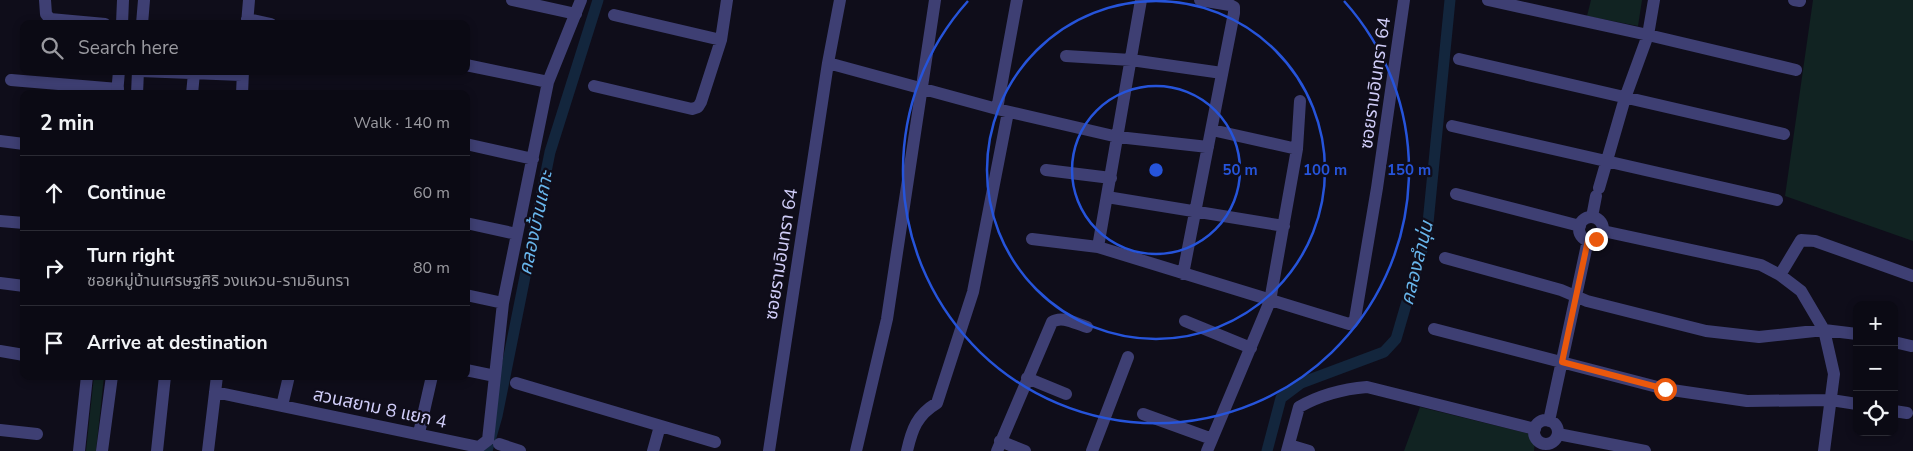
<!DOCTYPE html>
<meta charset="utf-8">
<style>
body{margin:0;font-family:"Nunito Sans","Noto Sans Thai",sans-serif;background:#191822;color:#f1f3f6}
.controls{position:absolute;right:15px;bottom:15px;display:grid;overflow:hidden;border-radius:10px;box-shadow:0 2px 8px #0003}
.controls button{width:45px;height:45px;display:grid;place-items:center;padding:0;border:0;border-bottom:1px solid #2b2b34;background:#0b0a14;color:#f1f3f6;font:25px sans-serif}
.stop{position:absolute;width:15px;height:15px;margin:-11px;border:4px solid #ea580c;border-radius:50%;background:#fff}
.stop.end{background:#ea580c;border-color:#fff;box-shadow:0 1px 5px #0008}
.list{margin:0;padding:0;list-style:none}
h2{display:flex;justify-content:space-between;align-items:center;height:65px;margin:0;padding:0 20px;font-size:21px}
h2 small{font-size:16px;font-weight:400;color:#9a9aa0}
.list li{display:grid;grid-template-columns:32px 1fr auto;gap:15px;align-items:center;box-sizing:border-box;height:75px;padding:0 20px;border-top:1px solid #2b2b34}
.list b{display:block;font-size:19px;white-space:nowrap}
.list p{margin:0;font-size:16px;white-space:nowrap;color:#9a9aa0}
.list em{font-size:16px;font-style:normal;color:#9a9aa0}
.icon{flex:none;width:28px;height:28px;fill:none;stroke:currentColor;stroke-width:2;stroke-linecap:round;stroke-linejoin:round}
.map{position:relative;flex:none;width:1913px;height:451px;overflow:hidden}
.search{position:absolute;background:#0b0a14;box-shadow:0 2px 8px #0003;left:20px;top:20px;width:450px;height:55px;display:flex;align-items:center;gap:12px;box-sizing:border-box;padding:0 18px;border-radius:10px;color:#9a9aa0;font-size:19px}
.panel{position:absolute;background:#0b0a14;box-shadow:0 2px 8px #0003;left:20px;top:90px;width:450px;height:290px;border-radius:10px}
.map>svg:first-child{display:block}
.green{fill:#112322}
.lines{fill:none;stroke-linecap:round;stroke-linejoin:round}
.canal{stroke:#13263d;stroke-width:11}
.minor{stroke:#3e3f73;stroke-width:12}
.tertiary{stroke:#3e3f73;stroke-width:12}
.route{stroke:#ea580c;stroke-width:6}
.ring{fill:none;stroke:#2654da;stroke-width:2.5}
.labels{text-anchor:middle;stroke-width:4.5;stroke-linejoin:round;paint-order:stroke}
.street-label{font-size:18px;fill:#d0cdf8;stroke:#0f0d1a}
.water-label{font-size:19px;font-style:italic;fill:#68b5eb;stroke:#0f0d1a}
.centre{fill:#2654da;stroke:#0f0d1a;stroke-width:2.5}
.ring-label{font-size:15px;text-anchor:middle;font-weight:bold;fill:#2654da;stroke:#0f0d1a;stroke-width:4.5;stroke-linejoin:round;paint-order:stroke}
</style>
<div class="map">
<svg width="1913" height="451" viewBox="0 0 1913 451">
<rect width="100%" height="100%" fill="#0f0d1a"/>
<path class="green" d="M 1591,0 L 1642,0 L 1638,26 L 1587,16 Z
M 1813,0 L 1913,0 L 1913,241 L 1785,196 Z
M 94,376 L 104,376 L 96,451 L 86,451 Z
M 1420,407 L 1530,434 L 1535,441 L 1534,451 L 1404,451 Z"/>
<g class="lines">
<path class="canal" d="M 487,451 L 497,416 L 550,152 L 598,0
M 1267,451 L 1281,398 L 1301,383 L 1384,352 L 1396,339 L 1427,233 L 1450,0"/>
<path class="minor" d="M 45,0 L 46,14 L 50,19 L 105,24
M 512,0 L 576,14
M 1488,0 L 1648,35 L 1796,70
M 1794,0 L 1800,1
M 614,15 L 721,40
M 247,19 L 271,24
M 247,24 L 249,0
M 1066,56 L 1131,60 L 1222,73
M 1459,59 L 1784,134
M 828,63 L 997,109 L 1118,137 L 1208,147
M 466,65 L 548,82
M 140,71 L 242,75
M 11,80 L 118,89
M 594,86 L 692,109 L 698,107 L 701,102 L 721,40 L 727,0
M 192,94 L 194,73
M 242,94 L 243,71
M 997,109 L 1017,0
M 1452,126 L 1777,200
M 1212,130 L 1297,149
M 0,141 L 24,144
M 466,144 L 533,159
M 1046,170 L 1111,178
M 1599,188 L 1625,98 L 1648,35 L 1654,0
M 1456,194 L 1580,226
M 1107,197 L 1284,226
M 1592,217 L 1596,196
M1579 229a12 12 0 1 1 24 0a12 12 0 1 1-24 0Z
M 0,221 L 24,223
M 466,223 L 517,234
M 1603,231 L 1761,265 L 1780,275 L 1801,291 L 1824,330 L 1834,374 L 1824,451
M 1032,239 L 1098,247 L 1349,324 L 1352,323 L 1355,319 L 1377,188 L 1404,0
M 1098,247 L 1141,0
M 1445,258 L 1561,290 L 1587,301 L 1706,331 L 1759,337 L 1824,330 L 1857,334
M 1183,274 L 1234,13 L 1234,7 L 1230,5 L 1200,0
M 1780,275 L 1801,240 L 1815,241 L 1913,276
M 0,283 L 24,286
M 466,295 L 503,303
M 1185,321 L 1251,348
M 1434,329 L 1665,389 L 1747,401 L 1831,400 L 1857,404
M 1894,342 L 1911,346
M 0,351 L 24,355
M 466,370 L 495,376
M 1027,378 L 1066,394
M 516,383 L 715,442
M 215,392 L 479,447 L 488,440 L 503,303 L 548,82 L 581,0
M 282,406 L 289,376
M 1894,411 L 1907,413
M 1143,414 L 1212,439
M1534 432a12 12 0 1 1 24 0a12 12 0 1 1-24 0Z
M 1549,421 L 1588,240
M 0,430 L 37,434
M 419,433 L 432,376
M 1558,434 L 1645,451
M 1000,441 L 1025,451
M 499,444 L 520,451
M 1289,445 L 1309,451
M 157,451 L 165,376
M 208,451 L 217,376
M 653,451 L 660,426
M 769,451 L 828,63 L 840,0
M 856,451 L 887,319 L 935,0
M 907,451 C 912,429 917,415 937,403 L 973,292 L 1008,112
M 997,451 L 1052,322 C 1062,315 1076,324 1087,327
M 1092,451 L 1128,357
M 1207,451 L 1270,301 L 1297,149 L 1300,101
M 1287,451 L 1299,407 C 1320,395 1343,389 1367,387 L 1535,429"/>
<path class="tertiary" d="M 122,24 L 123,0
M 142,24 L 144,0
M 117,94 L 119,71
M 137,94 L 138,71
M 79,451 L 87,376
M 102,451 L 112,376"/>
</g>
<g class="lines">
<path class="route" d="M 1596,239 L 1588,240 L 1562,362 L 1665,389"/>
</g>
<g class="ring">
<circle cx="1156" cy="170" r="84"/>
<circle cx="1156" cy="170" r="169"/>
<path d="M1344 1A253 253 0 1 1 968 1"/>
</g>
<g class="labels">
<g class="street-label">
<text transform="translate(1375 83) rotate(-82)" y="6">ซอยรามอินทรา 64</text>
<text transform="translate(781 254) rotate(-81)" y="6">ซอยรามอินทรา 64</text>
<text transform="translate(380 408) rotate(12)" y="6">สวนสยาม 8 แยก 4</text>
</g>
<g class="water-label">
<text transform="translate(535 223) rotate(-78)" y="7">คลองบ้านเกาะ</text>
<text transform="translate(1416 263) rotate(-76)" y="7">คลองลำนุ่น</text>
</g>
</g>
<circle cx="1156" cy="170" r="8" class="centre"/>
<g class="ring-label">
<text x="1240" y="175">50 m</text>
<text x="1325" y="175">100 m</text>
<text x="1409" y="175">150 m</text>
</g>
</svg>
<div class="controls">
<button>+</button>
<button>−</button>
<button><svg class="icon" aria-label="locate" viewBox="0 0 24 24"><circle cx="12" cy="12" r="6"/><path d="M12 2v4M12 18v4M2 12h4M18 12h4"/></svg></button>
</div>
<div class="stop" style="left:1665px;top:389px"></div>
<div class="stop end" style="left:1596px;top:239px"></div>
<div class="search"><svg class="icon" aria-label="search" viewBox="0 0 24 24"><circle cx="10" cy="10" r="6"/><path d="M15 15l6 6"/></svg>Search here</div>
<section class="panel">
<h2>2 min<small>Walk · 140 m</small></h2>
<ul class="list">
<li><svg class="icon" aria-label="ahead" viewBox="0 0 24 24"><path d="M12 20V5M6 11l6-6 6 6"/></svg><div><b>Continue</b></div><em>60 m</em></li>
<li><svg class="icon" aria-label="right" viewBox="0 0 24 24"><path d="M7 20v-9h11M14 6l5 5-5 5"/></svg><div><b>Turn right</b><p>ซอยหมู่บ้านเศรษฐศิริ วงแหวน-รามอินทรา</p></div><em>80 m</em></li>
<li><svg class="icon" aria-label="arrive" viewBox="0 0 24 24"><path d="M6 21V4h12l-3 4 3 4H6"/></svg><div><b>Arrive at destination</b></div></li>
</ul>
</section>
</div>
